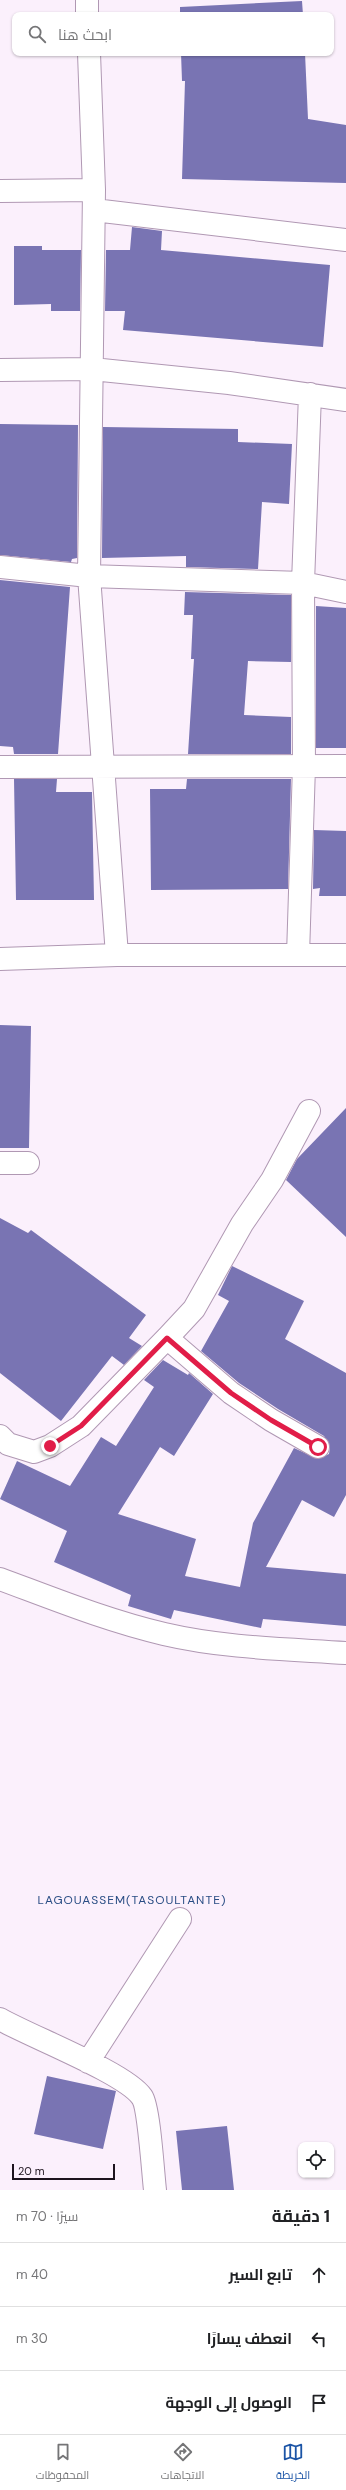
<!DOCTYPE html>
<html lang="ar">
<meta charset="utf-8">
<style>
body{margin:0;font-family:"DM Sans",Cairo,sans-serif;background:#f6f6f6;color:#202124;direction:rtl}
.controls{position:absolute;right:12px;bottom:12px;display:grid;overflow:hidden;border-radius:8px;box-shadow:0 1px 3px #0004}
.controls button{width:36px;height:36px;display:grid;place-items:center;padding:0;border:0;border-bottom:1px solid #e0e0e0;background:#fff;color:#202124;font:20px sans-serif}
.scale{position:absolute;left:12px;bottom:10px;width:103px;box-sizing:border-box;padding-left:4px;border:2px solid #1d141e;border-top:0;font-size:11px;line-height:14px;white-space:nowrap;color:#1d141e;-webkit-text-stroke:3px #fbf0fc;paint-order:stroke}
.stop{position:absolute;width:12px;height:12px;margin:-9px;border:3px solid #e11d48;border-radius:50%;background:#fff}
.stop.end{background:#e11d48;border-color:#fff;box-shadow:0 1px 4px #0008}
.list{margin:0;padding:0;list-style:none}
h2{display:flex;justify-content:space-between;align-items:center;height:52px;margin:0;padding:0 16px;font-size:17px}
h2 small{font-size:13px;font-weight:400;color:#757577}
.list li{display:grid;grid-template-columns:26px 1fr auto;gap:12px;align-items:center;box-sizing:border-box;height:64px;padding:0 16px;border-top:1px solid #e0e0e0}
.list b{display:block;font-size:15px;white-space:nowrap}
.list em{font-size:13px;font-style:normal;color:#757577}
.icon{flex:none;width:22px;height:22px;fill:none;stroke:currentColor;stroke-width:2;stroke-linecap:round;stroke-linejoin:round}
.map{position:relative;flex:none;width:346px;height:2190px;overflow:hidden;direction:ltr}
.search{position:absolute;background:#fff;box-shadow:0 1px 3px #0004;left:12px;right:12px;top:12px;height:44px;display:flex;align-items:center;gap:10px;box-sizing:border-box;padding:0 14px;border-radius:8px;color:#757577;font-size:15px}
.sheet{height:244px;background:#fff}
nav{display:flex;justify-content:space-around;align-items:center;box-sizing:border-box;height:56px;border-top:1px solid #e0e0e0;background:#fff;font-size:11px;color:#757577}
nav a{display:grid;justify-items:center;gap:2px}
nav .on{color:#1b54a6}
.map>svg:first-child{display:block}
.building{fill:#7974b3}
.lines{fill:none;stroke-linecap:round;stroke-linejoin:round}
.minor-casing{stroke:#b098b3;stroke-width:24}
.minor{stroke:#fff;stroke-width:22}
.route{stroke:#e11d48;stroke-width:5}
.labels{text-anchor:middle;stroke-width:3;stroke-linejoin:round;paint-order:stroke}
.quarter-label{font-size:12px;letter-spacing:1px;fill:#294d84;stroke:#fbf0fc}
</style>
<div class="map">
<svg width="346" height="2190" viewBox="0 0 346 2190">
<rect width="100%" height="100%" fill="#fbf0fc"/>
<path class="building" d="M 302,1 L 303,15 L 180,15 L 180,7 Z
M 181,53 L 305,53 L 308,119 L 346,125 L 346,183 L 182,179 L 185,81 L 182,81 Z
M 132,227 L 162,231 L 161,250 L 330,265 L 323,347 L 123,330 L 125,311 L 105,311 L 106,250 L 130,250 Z
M 14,246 L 42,246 L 42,250 L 81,250 L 80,311 L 51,311 L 51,304 L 14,305 Z
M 0,424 L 78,425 L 77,558 L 72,559 L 71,562 L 0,555 Z
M 103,427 L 238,429 L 238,442 L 292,444 L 289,504 L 262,502 L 258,569 L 186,567 L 186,556 L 102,558 Z
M 0,580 L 70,587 L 58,754 L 14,754 L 13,747 L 0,746 Z
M 185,592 L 291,595 L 291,662 L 248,661 L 244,715 L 291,717 L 291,754 L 188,754 L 194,659 L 191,659 L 193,615 L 184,615 Z
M 316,606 L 346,608 L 346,748 L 316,748 Z
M 14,779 L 57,779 L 56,792 L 92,792 L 94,900 L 16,900 Z
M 187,779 L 291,779 L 288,889 L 151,890 L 150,789 L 186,789 Z
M 314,830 L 346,831 L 346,896 L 319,896 L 320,888 L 313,889 Z
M 0,1025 L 31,1026 L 29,1148 L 0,1148 Z
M 346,1108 L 346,1237 L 286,1180 L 297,1159 Z
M 0,1218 L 28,1233 L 31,1230 L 146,1315 L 129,1338 L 142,1346 L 124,1365 L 112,1356 L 61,1421 L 0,1373 Z
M 232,1266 L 304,1301 L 285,1339 L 346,1373 L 346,1495 L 334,1517 L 302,1500 L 266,1567 L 346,1574 L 346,1626 L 263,1619 L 261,1628 L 174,1610 L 171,1619 L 128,1606 L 131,1595 L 54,1562 L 67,1531 L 0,1499 L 17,1461 L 70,1486 L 101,1437 L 116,1446 L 154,1387 L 144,1380 L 163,1360 L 188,1375 L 189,1373 L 213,1394 L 174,1456 L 160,1447 L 118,1514 L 196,1539 L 185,1576 L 240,1587 L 253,1523 L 294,1448 L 318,1459 L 329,1454 L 330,1447 L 324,1436 L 278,1409 L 239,1383 L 201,1351 L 229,1301 L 218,1295 Z
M 47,2076 L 116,2091 L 103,2149 L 34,2134 Z
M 227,2126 L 234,2190 L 182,2190 L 176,2131 Z"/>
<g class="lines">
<defs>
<path id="minor" d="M 87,0 L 87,15
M 89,53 L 94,190 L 89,576 L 117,955
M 0,191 L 94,190
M 94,210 L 346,240
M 0,370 L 92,369 L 229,383 L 346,400
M 0,567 L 89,576 L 303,583 L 346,592
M 0,767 L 346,766
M 298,955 L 304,766 L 303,583 L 310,394
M 0,959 L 117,955 L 346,955
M 0,1163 L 28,1163
M 167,1338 L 231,1393 L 271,1420 L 318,1447
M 0,1436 L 8,1444 L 34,1452 L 50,1446 L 81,1426 L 167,1338 L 194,1309 L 242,1224 L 272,1180 L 309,1111
M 0,1579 C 54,1599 108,1621 164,1634 C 224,1648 286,1649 346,1653
M 0,2019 C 29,2036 126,2073 142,2097 C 149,2107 153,2173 155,2190
M 88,2062 L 180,1919"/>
</defs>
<use href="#minor" class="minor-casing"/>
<use href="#minor" class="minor"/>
</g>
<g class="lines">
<path class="route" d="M 50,1446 L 81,1426 L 167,1338 L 231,1393 L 271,1420 L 318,1447"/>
</g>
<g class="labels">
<g class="quarter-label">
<text x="132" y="1904">LAGOUASSEM(TASOULTANTE)</text>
</g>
</g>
</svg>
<div class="controls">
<button><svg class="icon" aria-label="locate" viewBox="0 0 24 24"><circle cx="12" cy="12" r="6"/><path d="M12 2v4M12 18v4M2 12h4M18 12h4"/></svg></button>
</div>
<div class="scale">20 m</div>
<div class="stop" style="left:318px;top:1447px"></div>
<div class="stop end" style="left:50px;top:1446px"></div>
<div class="search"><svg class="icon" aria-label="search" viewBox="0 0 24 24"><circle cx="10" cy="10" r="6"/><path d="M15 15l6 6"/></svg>ابحث هنا</div>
</div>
<section class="sheet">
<h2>1 دقيقة<small>سيرًا · 70 m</small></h2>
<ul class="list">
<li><svg class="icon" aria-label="ahead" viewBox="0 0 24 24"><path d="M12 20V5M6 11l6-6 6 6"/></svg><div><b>تابع السير</b></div><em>40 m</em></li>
<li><svg class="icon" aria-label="left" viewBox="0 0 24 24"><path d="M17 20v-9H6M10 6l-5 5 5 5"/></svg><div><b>انعطف يسارًا</b></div><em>30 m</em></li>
<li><svg class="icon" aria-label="arrive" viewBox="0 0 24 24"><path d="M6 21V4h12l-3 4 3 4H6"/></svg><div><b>الوصول إلى الوجهة</b></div></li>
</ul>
</section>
<nav>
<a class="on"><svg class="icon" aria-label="map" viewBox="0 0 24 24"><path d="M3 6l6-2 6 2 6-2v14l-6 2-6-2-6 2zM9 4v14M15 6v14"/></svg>الخريطة</a>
<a><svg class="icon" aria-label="directions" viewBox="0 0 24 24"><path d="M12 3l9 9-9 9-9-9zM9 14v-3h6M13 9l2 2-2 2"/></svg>الاتجاهات</a>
<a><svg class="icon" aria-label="saved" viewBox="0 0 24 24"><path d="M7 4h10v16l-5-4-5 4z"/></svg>المحفوظات</a>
</nav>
